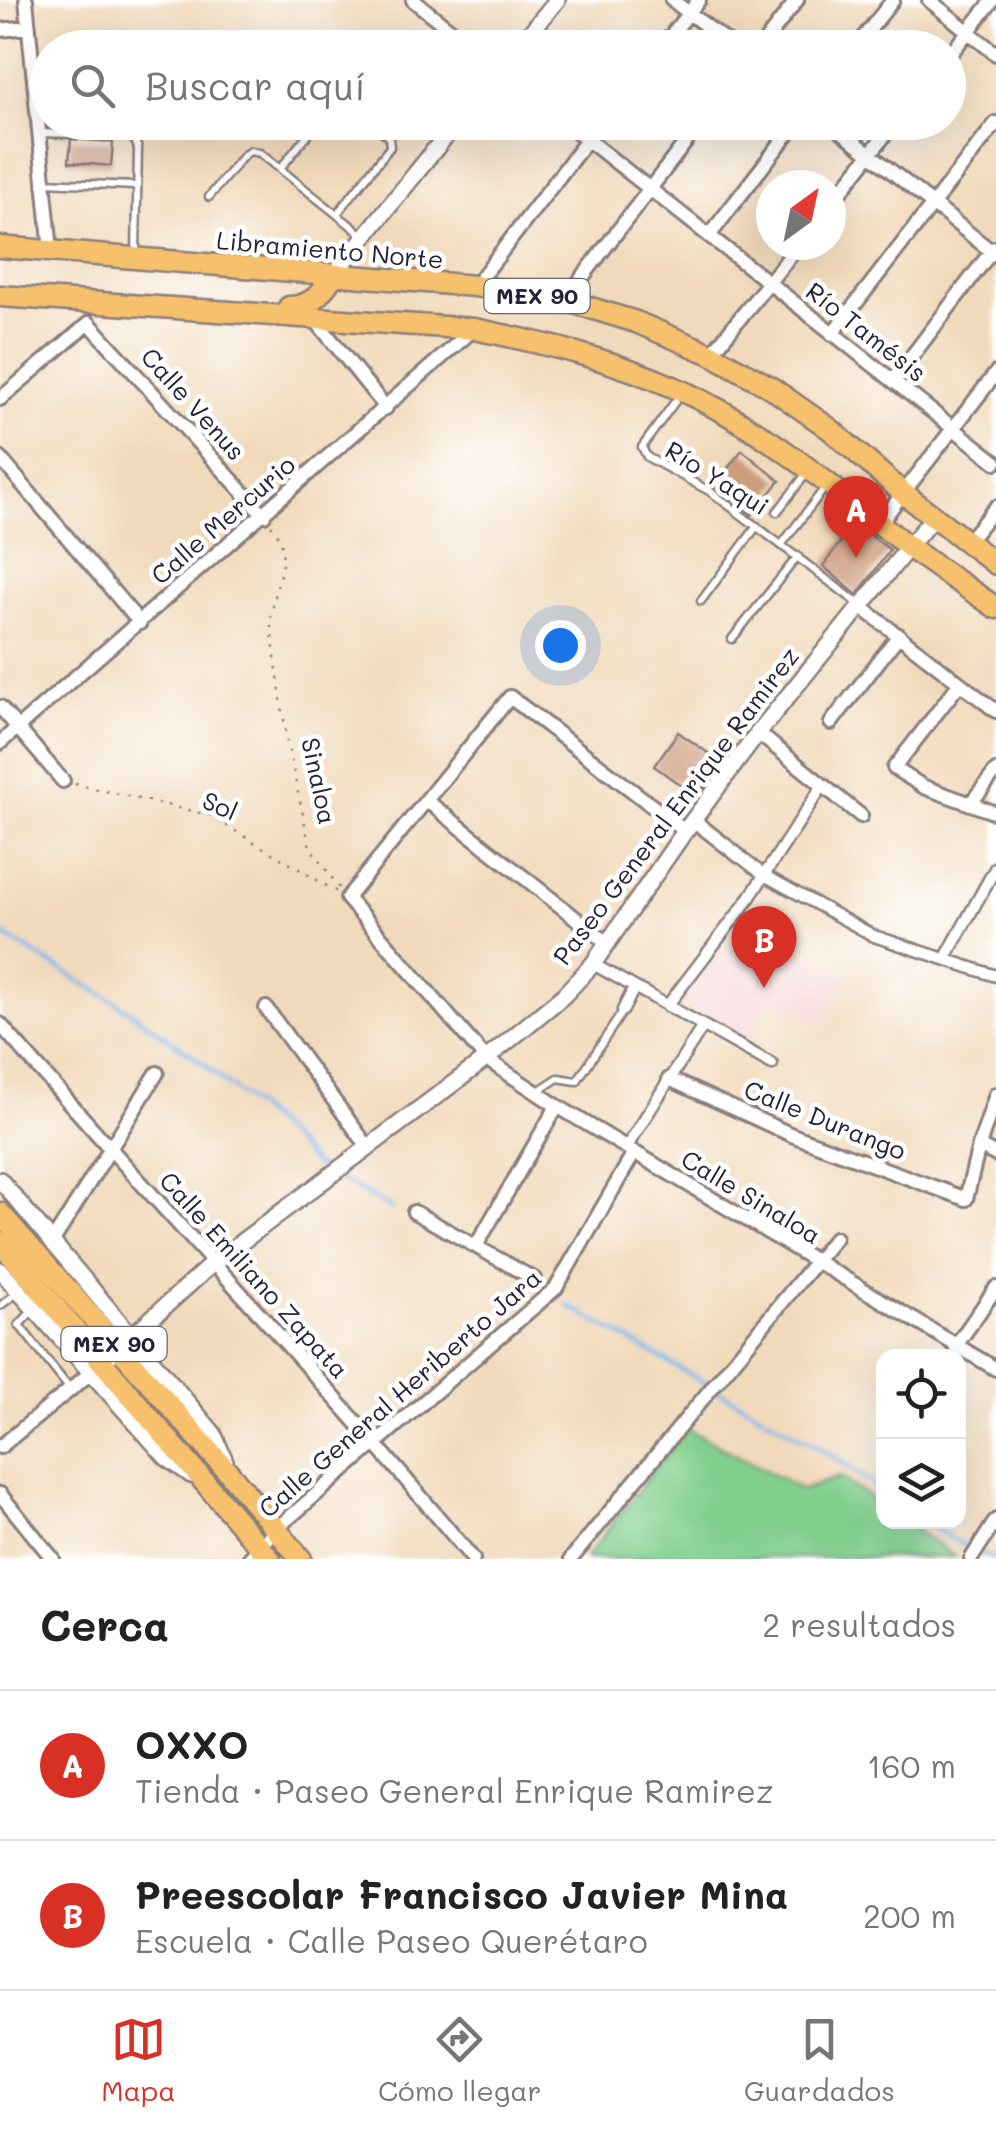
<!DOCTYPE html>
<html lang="es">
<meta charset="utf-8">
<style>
body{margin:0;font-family:Mali,sans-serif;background:#f6f6f6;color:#222}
.controls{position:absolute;right:30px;bottom:30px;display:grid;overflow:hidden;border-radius:20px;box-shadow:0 10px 40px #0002}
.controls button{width:90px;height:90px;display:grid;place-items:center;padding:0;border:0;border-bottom:2px solid #e0e0e0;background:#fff;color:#222;font:50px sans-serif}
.compass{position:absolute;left:756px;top:170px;width:90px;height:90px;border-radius:50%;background:#fff;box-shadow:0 10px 40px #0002;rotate:33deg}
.you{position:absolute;left:560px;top:645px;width:35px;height:35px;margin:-25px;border:8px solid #fff;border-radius:50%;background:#1a73e8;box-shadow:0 0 0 15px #1a73e833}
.badge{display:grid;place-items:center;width:65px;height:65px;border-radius:50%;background:#d93025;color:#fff;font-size:32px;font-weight:700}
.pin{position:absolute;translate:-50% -82px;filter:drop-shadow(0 2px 5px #0008)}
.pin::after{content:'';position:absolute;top:52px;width:35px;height:30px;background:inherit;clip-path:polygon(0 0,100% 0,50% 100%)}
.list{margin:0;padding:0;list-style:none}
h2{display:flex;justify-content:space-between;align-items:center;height:130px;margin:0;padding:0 40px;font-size:42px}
h2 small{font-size:32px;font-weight:400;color:#767676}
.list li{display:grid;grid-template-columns:65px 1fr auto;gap:30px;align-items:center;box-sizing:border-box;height:150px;padding:0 40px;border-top:2px solid #e0e0e0}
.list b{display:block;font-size:38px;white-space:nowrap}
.list p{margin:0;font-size:32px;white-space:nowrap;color:#767676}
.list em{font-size:32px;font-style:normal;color:#767676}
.icon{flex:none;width:55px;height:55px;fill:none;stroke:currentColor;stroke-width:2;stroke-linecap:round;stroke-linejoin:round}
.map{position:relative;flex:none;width:996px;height:1559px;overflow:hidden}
.search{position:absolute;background:#fff;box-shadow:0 10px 40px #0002;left:30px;right:30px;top:30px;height:110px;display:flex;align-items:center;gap:25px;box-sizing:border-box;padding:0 35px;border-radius:55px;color:#767676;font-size:38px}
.sheet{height:430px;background:#fff}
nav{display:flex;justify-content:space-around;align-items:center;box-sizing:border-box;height:140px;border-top:2px solid #e0e0e0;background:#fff;font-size:28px;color:#767676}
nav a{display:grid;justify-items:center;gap:5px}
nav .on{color:#d93025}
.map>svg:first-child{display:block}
.built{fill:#f7cfd0}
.green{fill:#81cf8d;stroke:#527864;stroke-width:2.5}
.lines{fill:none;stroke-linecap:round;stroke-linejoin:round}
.stream{stroke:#7ab8ee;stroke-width:4}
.building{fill:#cc9c7f}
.service-casing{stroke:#8a7e7b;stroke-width:11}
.pedestrian-casing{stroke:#8a7e7b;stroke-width:15}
.minor-casing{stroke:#8a7e7b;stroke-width:18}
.tertiary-casing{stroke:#8a7e7b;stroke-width:20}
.primary-casing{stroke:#8a7e7b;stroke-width:25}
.path{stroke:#8a7e7b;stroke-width:2.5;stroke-dasharray:2.5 8;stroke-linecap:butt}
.service{stroke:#fff;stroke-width:6}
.pedestrian{stroke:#fff;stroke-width:10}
.minor{stroke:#fff;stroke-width:12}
.tertiary{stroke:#fff;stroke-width:15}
.primary{stroke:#f7c06c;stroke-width:20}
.labels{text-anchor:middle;stroke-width:9;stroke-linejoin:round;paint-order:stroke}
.shield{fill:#fff;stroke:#646476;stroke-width:2.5}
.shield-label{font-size:22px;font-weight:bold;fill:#22223b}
.street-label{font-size:25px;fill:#22223b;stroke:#fff}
</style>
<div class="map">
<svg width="996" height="1559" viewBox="0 0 996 1559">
<rect width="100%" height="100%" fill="#fff"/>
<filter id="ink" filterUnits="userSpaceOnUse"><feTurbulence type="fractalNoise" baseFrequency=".01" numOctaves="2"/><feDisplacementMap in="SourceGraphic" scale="20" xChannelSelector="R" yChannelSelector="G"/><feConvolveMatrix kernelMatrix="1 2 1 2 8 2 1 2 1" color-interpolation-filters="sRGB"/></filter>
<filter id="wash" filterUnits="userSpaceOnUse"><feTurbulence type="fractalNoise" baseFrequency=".0048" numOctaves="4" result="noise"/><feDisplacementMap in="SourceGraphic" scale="40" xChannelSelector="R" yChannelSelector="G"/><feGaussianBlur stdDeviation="2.25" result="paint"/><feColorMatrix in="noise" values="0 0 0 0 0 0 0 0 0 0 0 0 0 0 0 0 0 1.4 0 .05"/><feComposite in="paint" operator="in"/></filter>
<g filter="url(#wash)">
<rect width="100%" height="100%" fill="#f1dabb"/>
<path class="built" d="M 718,941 L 773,973 L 796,948 L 849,977 L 822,1024 L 769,999 L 745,1043 L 678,1000 Z"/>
<path class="green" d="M 686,1428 L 802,1490 L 840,1477 L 883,1507 L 884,1522 L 904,1522 L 955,1557 L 585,1559 Z"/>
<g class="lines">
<path class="stream" d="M 0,933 L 117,1003 L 198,1059 L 269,1119 L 315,1165 L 326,1171
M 338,1178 L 392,1209
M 567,1305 L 824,1450 L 884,1492
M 926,1522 L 950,1538 L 994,1559"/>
</g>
<g id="blocks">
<path class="building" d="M 71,139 L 113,142 L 111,166 L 69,162 Z
M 742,450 L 780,481 L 752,515 L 715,485 Z
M 854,523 L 890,550 L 857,595 L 823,566 Z
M 678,732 L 721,762 L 697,797 L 654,766 Z"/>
</g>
</g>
<g filter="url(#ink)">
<use href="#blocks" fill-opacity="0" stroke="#8a7e7b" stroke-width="2.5"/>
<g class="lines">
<defs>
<path id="service" d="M 41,133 L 127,136 L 135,140 L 138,149 L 136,252
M 280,169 L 318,122
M 45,182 L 135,186
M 209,197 L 244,155 L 250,151 L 260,153 L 364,236
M 337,214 L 390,147 L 389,137 L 371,122
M 679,396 L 642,447 L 647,457 L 711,492 L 859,604
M 777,512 L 806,474
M 782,544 L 827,485
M 701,601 L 757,526
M 732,639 L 798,556
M 538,1091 L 558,1078 L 577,1081 L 623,1011
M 0,1306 L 18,1292
M 33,1310 L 19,1325 L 69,1388"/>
<path id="pedestrian" d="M 739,856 L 764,875 L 874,936 L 996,976
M 945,959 L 996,867
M 593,964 L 772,1064
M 667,1006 L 748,900 L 823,785
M 623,1010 L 634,988
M 626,1148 L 703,1026"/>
<path id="minor" d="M 26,0 L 51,251
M 413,0 L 473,48
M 672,0 L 735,48
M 929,0 L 996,54
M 0,30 L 29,27
M 661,48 L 699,0
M 760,48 L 797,0
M 855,48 L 893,0
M 948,57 L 993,0
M 565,122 L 996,462
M 830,122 L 996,255
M 831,204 L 895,122
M 709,236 L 797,122
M 475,286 L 601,122
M 565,300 L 701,122
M 313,317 L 386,408
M 832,334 L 996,123
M 711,354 L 799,245
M 893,381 L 994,248
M 0,399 L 89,323 L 264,515
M 0,458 L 140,623
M 880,523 L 996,373
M 967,542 L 996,507
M 860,606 L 996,711
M 960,683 L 894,768 L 924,787 L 996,813
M 0,707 L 63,781
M 831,723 L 899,635
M 758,733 L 861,816
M 0,743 L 474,329
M 427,801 L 606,942
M 970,804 L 996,771
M 693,820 L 739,856
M 685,831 L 510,697 L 347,898 L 486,1059 L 557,1106 L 996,1369
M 266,1008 L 368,1147
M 0,1024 C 156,1204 321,1375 473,1559
M 669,1079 L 792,1135 L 966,1199 L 979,1146 L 996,1094
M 979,1146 L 996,1155
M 414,1212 L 534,1279
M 53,1241 L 157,1073
M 476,1246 L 557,1106
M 955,1347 L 996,1288
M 0,1447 L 98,1367
M 0,1494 L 53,1559
M 249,1559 L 276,1529 L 556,1288 L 634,1153
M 571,1559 L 835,1238
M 971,1559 L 996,1520"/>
<path id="tertiary" d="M 518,48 L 557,0
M 334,275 L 457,122
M 0,1180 L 213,1433 L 225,1461
M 0,1270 L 167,1458 L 191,1475
M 103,1362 L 212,1264 L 486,1059 L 563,996 L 593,964 L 685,831 L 758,733 L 934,516"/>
<path id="primary" d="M 0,247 L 475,286 L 565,300 L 636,322 L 711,354 L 770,387 L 830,429 L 903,493 L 996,564
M 0,296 L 474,329 C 545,343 614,360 680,390 C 765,428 835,490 908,546 C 936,568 967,587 996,608
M 289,307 C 313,306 321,293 334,275
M 0,1213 L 230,1474 L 301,1559
M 0,1242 L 270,1559"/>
</defs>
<use href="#service" class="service-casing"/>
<use href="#pedestrian" class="pedestrian-casing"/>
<use href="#minor" class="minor-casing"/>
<use href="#tertiary" class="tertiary-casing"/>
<use href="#primary" class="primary-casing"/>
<path class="path" d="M 271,525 L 281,540 L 283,559 L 270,620 L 287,742 L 310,847 L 340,889
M 75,784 L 209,815 L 337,892"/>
<use href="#service" class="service"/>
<use href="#pedestrian" class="pedestrian"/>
<use href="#minor" class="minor"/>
<use href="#tertiary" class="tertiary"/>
<use href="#primary" class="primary"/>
</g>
</g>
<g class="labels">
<g class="shield">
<rect x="484.5" y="279" width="105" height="34" rx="8"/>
<rect x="61.5" y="1327" width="105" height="34" rx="8"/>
</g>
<g class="shield-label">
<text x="537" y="304">MEX 90</text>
<text x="114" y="1352">MEX 90</text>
</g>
<g class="street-label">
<text transform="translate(330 250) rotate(5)" y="9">Libramiento Norte</text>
<text transform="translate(866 332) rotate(38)" y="9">Río Tamésis</text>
<text transform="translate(193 404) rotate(48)" y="9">Calle Venus</text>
<text transform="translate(717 478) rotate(32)" y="9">Río Yaqui</text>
<text transform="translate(223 520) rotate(-41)" y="9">Calle Mercurio</text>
<text transform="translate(319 781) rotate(78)" y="9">Sinaloa</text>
<text transform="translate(220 806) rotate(24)" y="9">Sol</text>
<text transform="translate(676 806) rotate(-53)" y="9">Paseo General Enrique Ramirez</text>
<text transform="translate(825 1120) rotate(22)" y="9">Calle Durango</text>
<text transform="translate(751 1197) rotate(31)" y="9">Calle Sinaloa</text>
<text transform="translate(254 1275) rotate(48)" y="9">Calle Emiliano Zapata</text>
<text transform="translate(400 1393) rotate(-41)" y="9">Calle General Heriberto Jara</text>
</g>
</g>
</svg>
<div class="controls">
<button><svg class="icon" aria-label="locate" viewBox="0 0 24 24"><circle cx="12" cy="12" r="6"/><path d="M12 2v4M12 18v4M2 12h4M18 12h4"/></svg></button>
<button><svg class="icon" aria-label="layers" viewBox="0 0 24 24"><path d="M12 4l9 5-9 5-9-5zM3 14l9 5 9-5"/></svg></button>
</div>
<svg class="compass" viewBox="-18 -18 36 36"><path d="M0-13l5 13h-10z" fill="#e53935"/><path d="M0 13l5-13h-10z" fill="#767676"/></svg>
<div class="you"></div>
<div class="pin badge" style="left:856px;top:558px">A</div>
<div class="pin badge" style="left:764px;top:988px">B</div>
<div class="search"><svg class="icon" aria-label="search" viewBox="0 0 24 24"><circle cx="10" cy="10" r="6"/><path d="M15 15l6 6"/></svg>Buscar aquí</div>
</div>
<section class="sheet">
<h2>Cerca<small>2 resultados</small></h2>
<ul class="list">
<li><span class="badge">A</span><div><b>OXXO</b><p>Tienda · Paseo General Enrique Ramirez</p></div><em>160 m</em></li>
<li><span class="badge">B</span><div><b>Preescolar Francisco Javier Mina</b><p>Escuela · Calle Paseo Querétaro</p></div><em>200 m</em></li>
</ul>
</section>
<nav>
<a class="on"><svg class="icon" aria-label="map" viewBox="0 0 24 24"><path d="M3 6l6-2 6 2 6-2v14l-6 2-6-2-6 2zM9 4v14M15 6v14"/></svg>Mapa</a>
<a><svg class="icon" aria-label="directions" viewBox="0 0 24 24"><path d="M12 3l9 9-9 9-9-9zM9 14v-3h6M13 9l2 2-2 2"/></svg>Cómo llegar</a>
<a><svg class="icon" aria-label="saved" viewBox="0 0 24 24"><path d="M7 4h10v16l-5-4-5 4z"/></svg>Guardados</a>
</nav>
